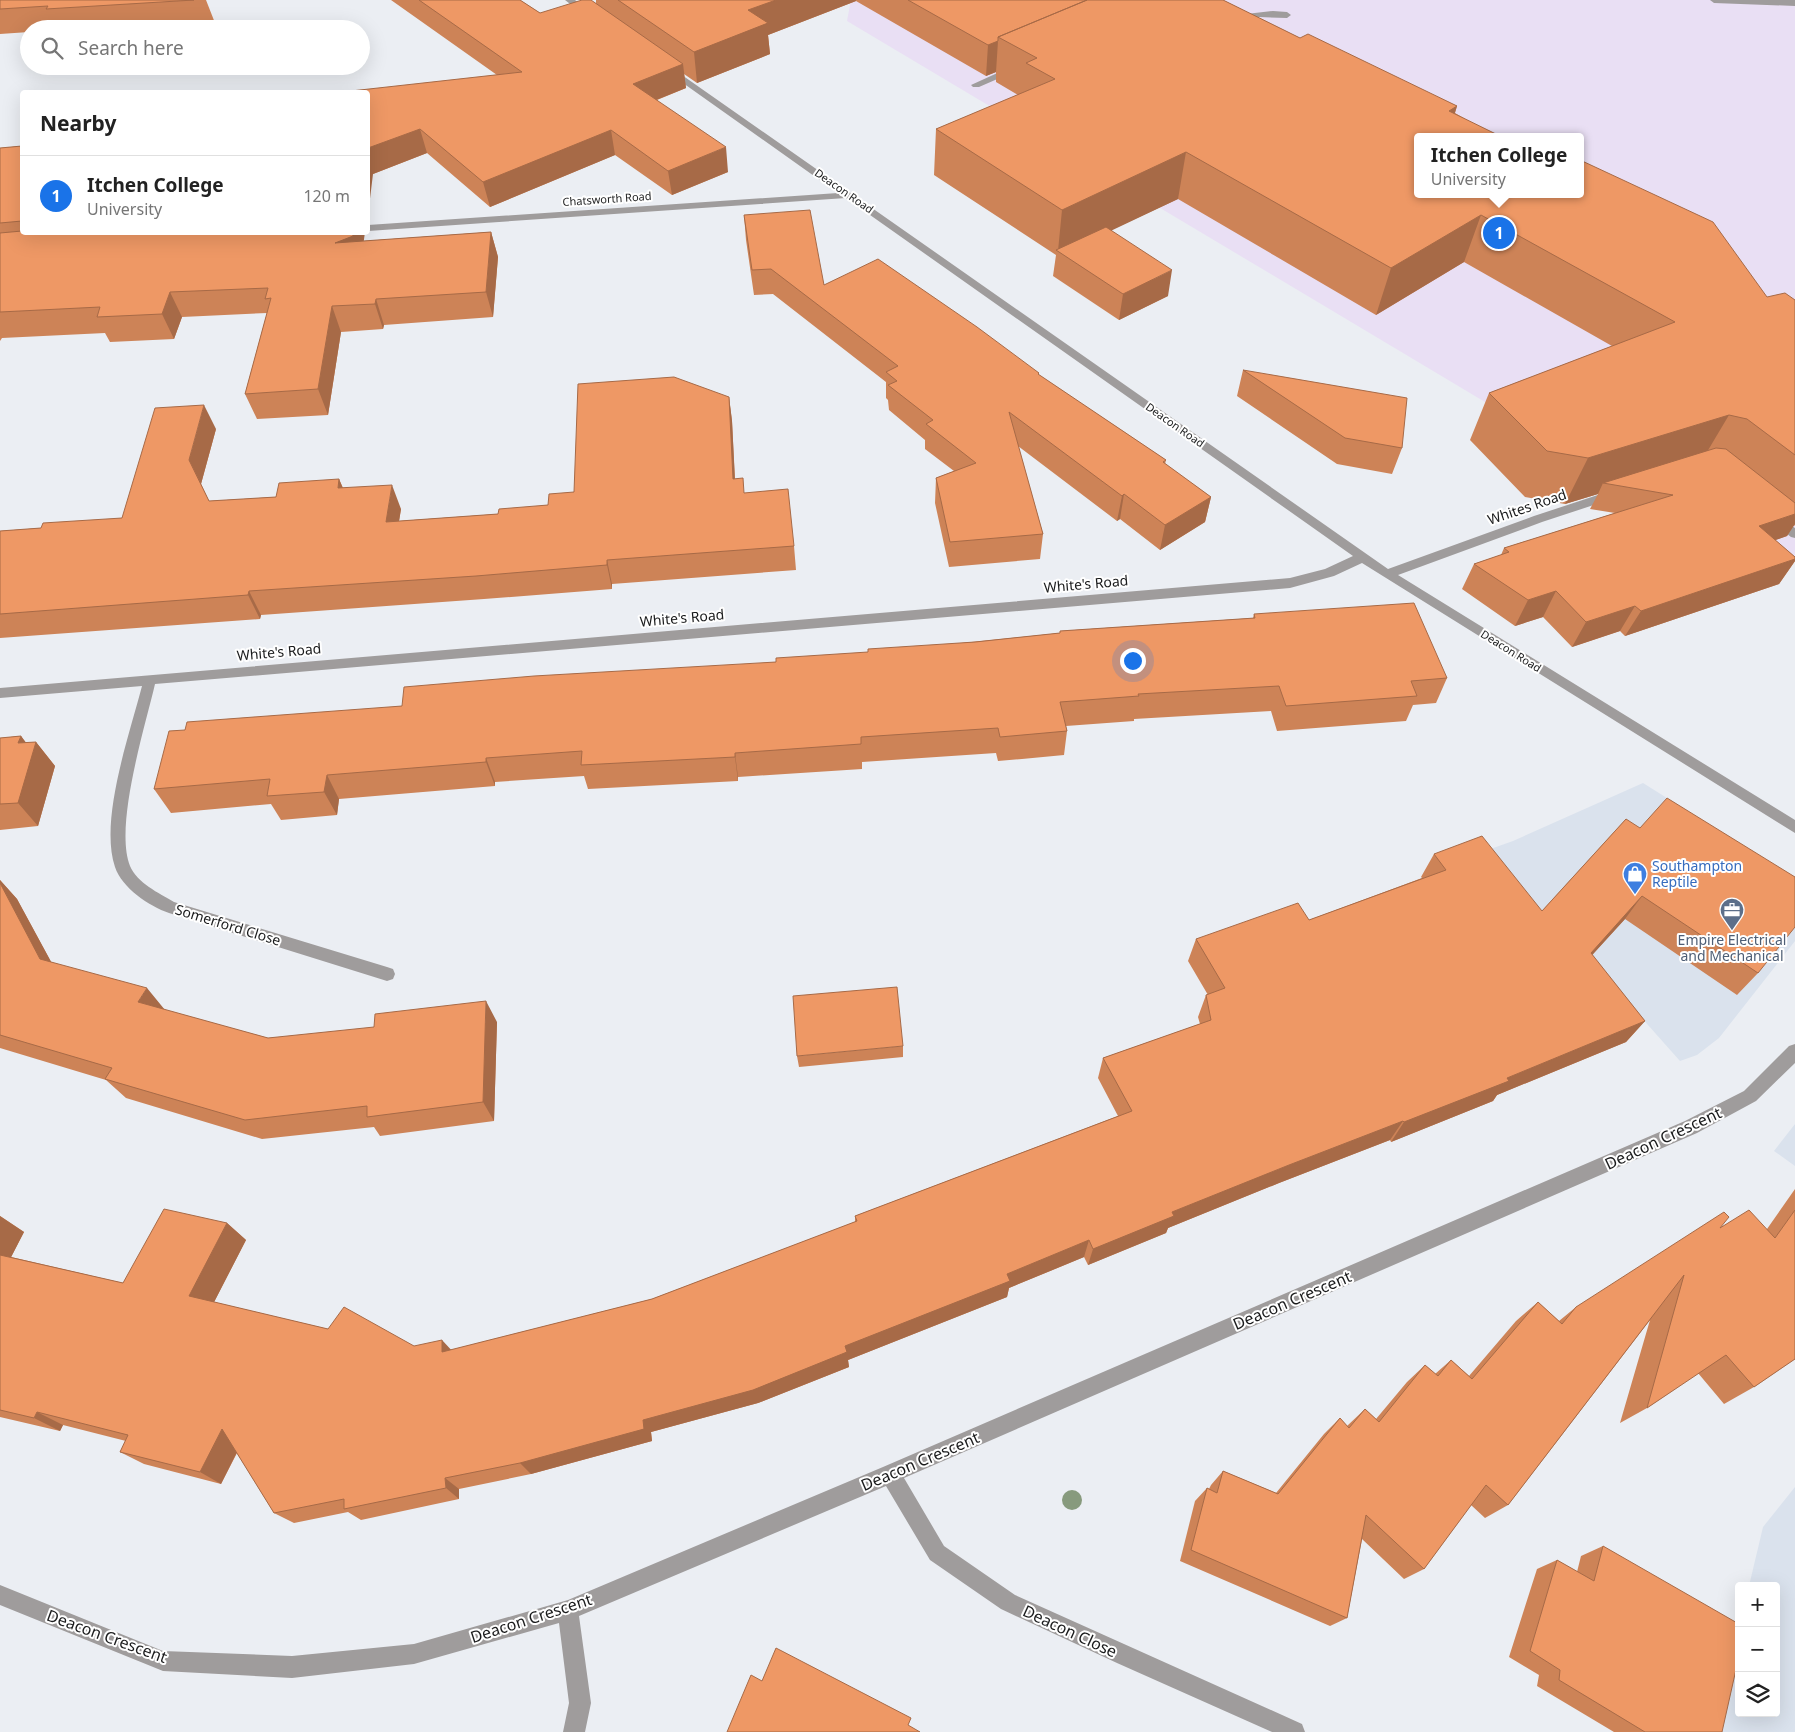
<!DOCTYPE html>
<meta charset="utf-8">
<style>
body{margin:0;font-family:"Noto Sans",sans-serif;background:#f6f6f6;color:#222}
.controls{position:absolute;right:15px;bottom:15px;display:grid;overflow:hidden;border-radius:5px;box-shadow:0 5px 20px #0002}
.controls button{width:45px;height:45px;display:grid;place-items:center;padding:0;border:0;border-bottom:1px solid #e0e0e0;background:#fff;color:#222;font:25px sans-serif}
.you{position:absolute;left:1132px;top:660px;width:18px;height:18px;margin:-12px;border:4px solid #fff;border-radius:50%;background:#1a73e8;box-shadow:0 0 0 8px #1a73e833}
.badge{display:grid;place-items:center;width:32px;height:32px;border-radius:50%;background:#1a73e8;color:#fff;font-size:16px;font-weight:700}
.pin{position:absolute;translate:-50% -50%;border:2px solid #fff;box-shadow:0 1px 5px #0006}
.popup{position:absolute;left:1414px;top:133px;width:170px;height:65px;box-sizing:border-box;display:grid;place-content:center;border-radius:5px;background:#fff;filter:drop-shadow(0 1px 4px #0005);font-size:16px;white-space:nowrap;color:#767676}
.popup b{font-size:19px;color:#222}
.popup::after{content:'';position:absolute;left:50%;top:100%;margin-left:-10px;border:10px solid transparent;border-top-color:#fff}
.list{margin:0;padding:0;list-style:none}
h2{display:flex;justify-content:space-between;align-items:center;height:65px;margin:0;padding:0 20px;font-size:21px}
h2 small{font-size:16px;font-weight:400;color:#767676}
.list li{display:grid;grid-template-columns:32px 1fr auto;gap:15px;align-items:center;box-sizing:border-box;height:80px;padding:0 20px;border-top:1px solid #e0e0e0}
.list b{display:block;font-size:19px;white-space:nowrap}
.list p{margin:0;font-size:16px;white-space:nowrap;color:#767676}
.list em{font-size:16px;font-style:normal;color:#767676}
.icon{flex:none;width:28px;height:28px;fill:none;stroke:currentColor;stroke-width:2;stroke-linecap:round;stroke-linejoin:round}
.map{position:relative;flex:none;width:1795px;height:1732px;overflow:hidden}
.search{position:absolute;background:#fff;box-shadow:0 5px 20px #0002;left:20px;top:20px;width:350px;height:55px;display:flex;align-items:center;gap:12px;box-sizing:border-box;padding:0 18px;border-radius:28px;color:#767676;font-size:19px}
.panel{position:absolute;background:#fff;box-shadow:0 5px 20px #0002;left:20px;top:90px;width:350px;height:145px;border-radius:5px}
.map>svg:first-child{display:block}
.built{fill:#dae2ed}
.education{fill:#e9dff4;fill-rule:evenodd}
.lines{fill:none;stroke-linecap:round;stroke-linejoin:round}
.minor{fill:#9f9c9c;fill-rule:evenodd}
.tree{fill:#879a7d}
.wall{fill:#cd8357}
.shaded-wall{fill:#a76a47}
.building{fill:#ee9865;stroke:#a76a47}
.labels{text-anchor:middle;stroke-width:4;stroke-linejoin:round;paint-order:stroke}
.far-street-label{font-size:11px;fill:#1a1b1c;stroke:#fff}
.street-label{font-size:14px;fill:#1a1b1c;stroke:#fff}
.shop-label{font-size:14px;fill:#366cbe;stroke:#fff;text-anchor:start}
.service-label{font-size:14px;fill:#4e5e75;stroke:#fff}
.near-street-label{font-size:16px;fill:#1a1b1c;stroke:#fff}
</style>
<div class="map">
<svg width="1795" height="1732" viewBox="0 0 1795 1732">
<rect width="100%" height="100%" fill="#ebeef3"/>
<path class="built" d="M 1643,783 L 1795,878 L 1795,941 L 1719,1038 L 1697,1055 L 1680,1061 L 1591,961 L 1468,857 L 1513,841 Z
M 1795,1124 L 1795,1166 L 1774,1151 Z
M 1795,1487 L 1795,1732 L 1721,1732 L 1739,1638 L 1739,1713 L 1776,1713 L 1776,1586 L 1749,1586 L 1763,1527 Z"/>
<path class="education" d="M 851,0 L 1714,0 L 1795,3 L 1795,557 L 1670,446 L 1599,470 L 847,21 ZM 1418,137 L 1580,137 L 1580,194 L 1418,194 Z"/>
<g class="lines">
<path class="minor" d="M 565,0 L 575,0 L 594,15 L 587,17 Z
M 1710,0 L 1795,0 L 1795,6 L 1714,3 Z
M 1273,11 L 1287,12 L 1291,15 L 1287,18 L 1259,17 L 1232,23 L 1228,20 L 1246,14 Z
M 1015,65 L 1018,66 L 1018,70 L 979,87 L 973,87 L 971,85 Z
M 669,66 L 1388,569 L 1534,516 L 1610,491 L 1618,491 L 1620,494 L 1618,497 L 1542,522 L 1398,575 L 1795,820 L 1795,833 L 1362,563 L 1334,576 L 1290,588 L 155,684 C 145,727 114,826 130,866 C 137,883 159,893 174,902 L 387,967 L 393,969 L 395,974 L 393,979 L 387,981 L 169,913 C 149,906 122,888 115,867 C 99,820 130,733 142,686 L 0,698 L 0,688 L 1290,578 L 1325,569 L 1353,556 L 846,198 L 368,231 L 368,225 L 838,193 L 666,71 L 666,67 Z
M 1776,515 L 1795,528 L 1795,538 L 1791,537 L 1772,522 L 1770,519 Z
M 1795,1044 L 1795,1063 L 1756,1101 L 1697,1133 L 904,1478 L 944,1546 L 1015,1595 L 1302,1724 L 1305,1732 L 1272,1732 L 1117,1663 L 1001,1609 L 930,1560 L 886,1486 L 579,1616 L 591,1703 L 585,1732 L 563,1732 L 569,1703 L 559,1623 L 414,1664 L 292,1678 L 163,1671 L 0,1605 L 0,1585 L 163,1651 L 292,1656 L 414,1644 L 568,1600 L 883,1467 L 1685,1121 L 1744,1091 L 1789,1046 Z"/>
</g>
<circle class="tree" cx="1072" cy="1500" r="10"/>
<path class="wall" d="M 0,0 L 206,0 L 215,23 L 129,29 L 29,29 L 29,32 L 0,34 Z
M 391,0 L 520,0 L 540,13 L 596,3 L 596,0 L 1223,0 L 1300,38 L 1457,106 L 1455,113 L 1767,297 L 1795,300 L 1795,526 L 1794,525 L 1787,536 L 1775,540 L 1795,557 L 1795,561 L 1779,584 L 1625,636 L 1620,631 L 1572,647 L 1543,617 L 1515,626 L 1462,589 L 1474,564 L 1501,555 L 1504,548 L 1615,513 L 1590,509 L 1598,494 L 1565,504 L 1525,497 L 1470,440 L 1489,393 L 1612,346 L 1464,262 L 1376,315 L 1178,199 L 1111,230 L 1168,296 L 1119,320 L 1053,276 L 1056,255 L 934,175 L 936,129 L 1018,95 L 996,82 L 996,72 L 986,76 L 856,1 L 768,35 L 770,54 L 697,83 L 684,74 L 686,88 L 657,100 L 728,172 L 672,195 L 615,155 L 490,207 L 427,153 L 373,174 L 368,92 L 497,75 Z
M 22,146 L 22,232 L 364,241 L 491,232 L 498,257 L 493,317 L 384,325 L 383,329 L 341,332 L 328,415 L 257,419 L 245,394 L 267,313 L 182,317 L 174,339 L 110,342 L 105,333 L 2,338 L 0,341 L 0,148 Z
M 744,215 L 824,285 L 1039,373 L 1039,375 L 1166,460 L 1165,464 L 1211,497 L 1205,522 L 1160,550 L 1120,519 L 1117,521 L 1018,446 L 1043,534 L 1040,559 L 949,567 L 935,503 L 936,478 L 954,471 L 925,449 L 925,440 L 889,410 L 888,400 L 886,398 L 886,382 L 773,294 L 754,295 L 746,240 Z
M 1243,370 L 1402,448 L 1392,474 L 1337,464 L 1237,396 Z
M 729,397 L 732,421 L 735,479 L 744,493 L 794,546 L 796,570 L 612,584 L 612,589 L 484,599 L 261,615 L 260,619 L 0,638 L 0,531 L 41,528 L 122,518 L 216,429 L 201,484 L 209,501 L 276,497 L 339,479 L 343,488 L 401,509 L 399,521 L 498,514 L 548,505 L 574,492 Z
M 1254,614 L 1447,678 L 1436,703 L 1413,705 L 1406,721 L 1277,731 L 1271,711 L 1134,719 L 1134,721 L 1066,726 L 1067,731 L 1064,755 L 1022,759 L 998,761 L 996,753 L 862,762 L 862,769 L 738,777 L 738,781 L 588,789 L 584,776 L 495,782 L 495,786 L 339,799 L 337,815 L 281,820 L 271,804 L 171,813 L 154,789 L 185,730 L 402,706 L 776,662 L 1060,633 L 1060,631 L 1253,618 Z
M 21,736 L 26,743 L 36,742 L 55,766 L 38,826 L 0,830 L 0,738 Z
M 1626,819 L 1758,973 L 1737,995 L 1625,919 L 1592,955 L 1645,1021 L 1626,1042 L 1497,1095 L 1493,1101 L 1391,1142 L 1390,1140 L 1279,1183 L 1168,1228 L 1166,1233 L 1088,1265 L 1084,1257 L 1009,1288 L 1007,1297 L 848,1360 L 849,1367 L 758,1403 L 651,1432 L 652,1441 L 531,1474 L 459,1489 L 459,1499 L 361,1520 L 348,1512 L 294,1523 L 274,1513 L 237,1453 L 221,1484 L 144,1464 L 120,1452 L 126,1441 L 63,1425 L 60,1431 L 0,1417 L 0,1216 L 24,1232 L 11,1257 L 123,1283 L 227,1223 L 246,1240 L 214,1302 L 328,1329 L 414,1346 L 451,1350 L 652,1299 L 855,1222 L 855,1216 L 1118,1116 L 1098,1078 L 1103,1058 L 1200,1024 L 1198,1017 L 1206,995 L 1208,995 L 1188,961 L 1196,939 L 1309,920 L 1422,878 L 1421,877 L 1434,854 L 1542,911 Z
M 0,880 L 17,899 L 51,962 L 165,1010 L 268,1038 L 497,1022 L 494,1121 L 380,1136 L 374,1127 L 262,1139 L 126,1098 L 106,1080 L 0,1048 Z
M 903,1046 L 903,1057 L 799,1067 L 797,1056 Z
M 1795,1189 L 1795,1359 L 1754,1387 L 1724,1404 L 1698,1373 L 1647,1408 L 1620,1423 L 1650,1320 L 1508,1505 L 1485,1518 L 1471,1505 L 1424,1569 L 1404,1579 L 1362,1539 L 1347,1618 L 1330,1626 L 1180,1561 L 1195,1501 L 1207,1488 L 1209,1489 L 1211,1485 L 1223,1471 L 1276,1493 L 1324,1434 L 1340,1418 L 1347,1426 L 1365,1409 L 1376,1419 L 1407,1382 L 1425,1365 L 1435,1374 L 1451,1360 L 1469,1376 L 1516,1321 L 1538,1302 L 1559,1321 L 1576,1307 L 1720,1228 L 1767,1229 Z
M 1603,1546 L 1722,1732 L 1614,1732 L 1537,1686 L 1539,1675 L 1509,1657 L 1537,1569 L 1557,1560 L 1577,1572 L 1581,1556 Z"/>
<path class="shaded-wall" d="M 776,0 L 856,0 L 856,1 L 768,35 L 770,54 L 697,83 L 694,52 L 748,10 Z
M 998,41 L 996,72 L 986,76 L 988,45 Z
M 683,64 L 686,88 L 636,108 L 633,84 Z
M 1457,106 L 1447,137 L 1449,111 Z
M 420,129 L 427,153 L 373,174 L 368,215 L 368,148 Z
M 611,130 L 615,155 L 490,207 L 483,182 Z
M 726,147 L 728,172 L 672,195 L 668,171 Z
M 1186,152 L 1178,199 L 1062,254 L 1058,251 L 1062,210 Z
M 1481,215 L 1464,262 L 1376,315 L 1391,268 Z
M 353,232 L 365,232 L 361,261 L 335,243 Z
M 491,232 L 498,257 L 493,317 L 486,292 Z
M 1172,270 L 1168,296 L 1119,320 L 1123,294 Z
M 170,292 L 182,317 L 174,339 L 162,314 Z
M 376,299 L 384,325 L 383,329 L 375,304 Z
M 332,306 L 341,332 L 328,415 L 318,389 Z
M 729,397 L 732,421 L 736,503 L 733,479 Z
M 204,405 L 216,429 L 201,484 L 189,460 Z
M 1729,415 L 1701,462 L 1603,483 L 1598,494 L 1565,504 L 1588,458 Z
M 339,479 L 349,503 L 338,488 Z
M 392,485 L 401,509 L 395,546 L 386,522 Z
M 1124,494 L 1120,519 L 1117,521 L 1122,496 Z
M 1211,497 L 1205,522 L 1160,550 L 1165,525 Z
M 1795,514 L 1795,524 L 1787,536 L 1742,552 L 1759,526 Z
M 1795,559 L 1795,561 L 1779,584 L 1625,636 L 1641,611 Z
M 607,560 L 612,584 L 612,589 L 607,565 Z
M 249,591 L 261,615 L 260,619 L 248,595 Z
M 1556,591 L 1543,617 L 1515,626 L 1528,600 Z
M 1635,606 L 1620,631 L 1572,647 L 1586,622 Z
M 21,736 L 33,752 L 36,742 L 55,766 L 38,826 L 18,803 L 18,743 Z
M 735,753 L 738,777 L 738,781 L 735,757 Z
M 486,758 L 495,782 L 495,786 L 486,762 Z
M 327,775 L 339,799 L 337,815 L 324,792 Z
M 0,880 L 17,899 L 61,980 L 40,959 L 0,883 Z
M 1642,896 L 1625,919 L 1574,975 L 1591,953 Z
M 147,988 L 165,1010 L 138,1002 Z
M 486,1001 L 497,1022 L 494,1121 L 483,1102 Z
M 1645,1021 L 1626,1042 L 1497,1095 L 1493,1101 L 1391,1142 L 1404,1122 L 1507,1078 Z
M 1403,1121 L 1390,1140 L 1279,1183 L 1168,1228 L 1166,1233 L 1088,1265 L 1093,1249 L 1172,1212 L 1289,1165 Z
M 0,1216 L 24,1232 L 6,1267 L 0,1263 Z
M 227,1223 L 246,1240 L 209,1312 L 189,1296 Z
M 1089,1240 L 1084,1257 L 1009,1288 L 1007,1297 L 848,1360 L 849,1367 L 758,1403 L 651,1432 L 652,1441 L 531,1474 L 520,1463 L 643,1420 L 845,1346 L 1007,1274 Z
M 442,1340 L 455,1354 L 442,1352 Z
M 37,1412 L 63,1425 L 60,1431 L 34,1418 Z
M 222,1429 L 242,1442 L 221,1484 L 200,1472 Z
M 445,1478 L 459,1489 L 459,1499 L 446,1488 Z"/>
<path class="building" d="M 0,0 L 194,0 L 46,9 L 48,6 L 0,9 Z
M 419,0 L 520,0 L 540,13 L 582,0 L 591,0 L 683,64 L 633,84 L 726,147 L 668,171 L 611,130 L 483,182 L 420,129 L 368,148 L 368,92 L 342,92 L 522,72 Z
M 618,0 L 776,0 L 748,10 L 768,23 L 694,52 Z
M 908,0 L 1087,0 L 998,37 L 998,41 L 988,45 Z
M 1087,0 L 1223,0 L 1300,38 L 1308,34 L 1457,106 L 1449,111 L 1502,137 L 1418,137 L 1418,194 L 1580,194 L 1580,160 L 1713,222 L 1767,297 L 1785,293 L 1795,300 L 1795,455 L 1747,419 L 1729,415 L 1588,458 L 1547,451 L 1489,393 L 1675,322 L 1481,215 L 1391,268 L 1186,152 L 1062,210 L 936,129 L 1055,79 L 1026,63 L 1037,58 L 998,37 Z
M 22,146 L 22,221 L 0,223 L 0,148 Z
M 810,210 L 824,285 L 878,259 L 977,327 L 1039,373 L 1038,374 L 1166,460 L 1163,462 L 1211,497 L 1165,525 L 1124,494 L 1122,496 L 1009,412 L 1043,534 L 950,542 L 936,478 L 976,463 L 926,424 L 933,420 L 888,385 L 897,381 L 886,372 L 898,366 L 771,269 L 752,270 L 744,215 Z
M 1106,227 L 1172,270 L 1123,294 L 1056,250 Z
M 22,231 L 22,232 L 353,232 L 353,236 L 335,243 L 491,232 L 486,292 L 376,299 L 375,304 L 332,306 L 318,389 L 245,394 L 271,298 L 265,299 L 268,288 L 170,292 L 162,314 L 97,317 L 100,307 L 0,312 L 0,233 Z
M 1243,370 L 1407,398 L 1402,448 L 1345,438 Z
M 674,377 L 729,397 L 733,479 L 743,478 L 744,493 L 788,489 L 794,546 L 607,560 L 607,565 L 476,576 L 249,591 L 248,595 L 0,614 L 0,531 L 41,528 L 43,523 L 122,518 L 155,408 L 204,405 L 189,460 L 209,501 L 276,497 L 279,483 L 339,479 L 338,488 L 392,485 L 386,522 L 498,514 L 499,509 L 548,505 L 549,494 L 574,492 L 578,384 Z
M 1716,448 L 1726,449 L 1795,503 L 1795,514 L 1759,526 L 1795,557 L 1795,559 L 1641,611 L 1635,606 L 1586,622 L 1556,591 L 1528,600 L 1474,564 L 1509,552 L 1504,548 L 1673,495 L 1603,483 Z
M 1414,603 L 1447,678 L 1411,681 L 1417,696 L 1286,706 L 1279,686 L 1138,694 L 1139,696 L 1060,702 L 1067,731 L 1000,737 L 998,728 L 861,737 L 861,744 L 735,753 L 735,757 L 581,765 L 582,751 L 486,758 L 486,762 L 327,775 L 324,792 L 267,796 L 270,779 L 154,789 L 169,731 L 185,730 L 187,722 L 402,706 L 404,687 L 534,676 L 776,662 L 776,658 L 868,652 L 868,649 L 975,642 L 1060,633 L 1060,631 L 1255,618 L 1254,614 Z
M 21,736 L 18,743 L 36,742 L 18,803 L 0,804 L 0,738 Z
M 1667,798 L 1795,877 L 1795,927 L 1758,973 L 1642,896 L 1591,953 L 1645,1021 L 1507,1078 L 1509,1081 L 1404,1122 L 1403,1121 L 1289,1165 L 1172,1212 L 1174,1216 L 1093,1249 L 1089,1240 L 1007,1274 L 1010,1281 L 845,1346 L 847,1352 L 753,1390 L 643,1420 L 644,1429 L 520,1463 L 445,1478 L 446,1488 L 344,1509 L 344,1499 L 274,1513 L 222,1429 L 200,1472 L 120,1452 L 128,1435 L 37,1412 L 34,1418 L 0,1410 L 0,1255 L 123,1283 L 164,1209 L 227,1223 L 189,1296 L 328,1329 L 344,1307 L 414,1346 L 442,1340 L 442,1352 L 652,1299 L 857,1221 L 855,1216 L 1132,1111 L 1103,1058 L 1211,1020 L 1206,995 L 1225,988 L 1196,939 L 1298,903 L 1309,920 L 1446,870 L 1434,854 L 1482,836 L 1542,911 L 1626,819 L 1640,828 Z
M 0,883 L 40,959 L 147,988 L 138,1002 L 268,1038 L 374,1027 L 375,1014 L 486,1001 L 483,1102 L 367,1117 L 367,1106 L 245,1120 L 105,1079 L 112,1068 L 0,1035 Z
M 897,987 L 903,1046 L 797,1056 L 793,996 Z
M 1749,1210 L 1775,1238 L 1795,1210 L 1795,1359 L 1754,1387 L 1726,1355 L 1647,1408 L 1684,1275 L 1508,1505 L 1486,1485 L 1424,1569 L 1366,1515 L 1347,1618 L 1191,1550 L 1207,1488 L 1217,1493 L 1223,1471 L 1278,1494 L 1340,1418 L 1349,1428 L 1365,1409 L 1379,1422 L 1425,1365 L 1438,1376 L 1451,1360 L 1472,1379 L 1538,1302 L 1562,1324 L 1576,1307 L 1724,1212 L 1729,1217 L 1720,1228 Z
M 1603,1546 L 1739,1624 L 1739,1656 L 1722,1732 L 1645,1732 L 1559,1680 L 1560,1670 L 1530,1651 L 1557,1560 L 1594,1581 Z
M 776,1648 L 911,1718 L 908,1725 L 920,1732 L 727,1732 L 751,1675 L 762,1681 Z"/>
<defs>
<symbol id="shop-pin" viewBox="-11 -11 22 30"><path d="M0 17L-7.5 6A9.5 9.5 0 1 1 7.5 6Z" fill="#3f7fe0" stroke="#fff"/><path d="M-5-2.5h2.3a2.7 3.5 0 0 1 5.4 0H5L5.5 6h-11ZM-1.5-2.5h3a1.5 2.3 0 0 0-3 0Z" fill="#fff"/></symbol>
<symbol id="office-pin" viewBox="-11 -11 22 30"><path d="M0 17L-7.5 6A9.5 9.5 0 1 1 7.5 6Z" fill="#5c6f8a" stroke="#fff"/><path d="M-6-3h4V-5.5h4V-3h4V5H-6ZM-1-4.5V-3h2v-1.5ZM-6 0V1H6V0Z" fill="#fff"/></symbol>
</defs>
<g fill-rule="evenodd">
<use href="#shop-pin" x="1621" y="860" width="28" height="38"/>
<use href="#office-pin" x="1718" y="896" width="28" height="38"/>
</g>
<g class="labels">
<g class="far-street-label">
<text transform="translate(844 191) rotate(35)" y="4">Deacon Road</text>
<text transform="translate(607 199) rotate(-4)" y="4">Chatsworth Road</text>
<text transform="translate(1175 425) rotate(35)" y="4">Deacon Road</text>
<text transform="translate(1511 651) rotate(32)" y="4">Deacon Road</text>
</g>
<g class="street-label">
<text transform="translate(1527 507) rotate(-19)" y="5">Whites Road</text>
<text transform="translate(1086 584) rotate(-5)" y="5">White's Road</text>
<text transform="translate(682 618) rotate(-5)" y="5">White's Road</text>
<text transform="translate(279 652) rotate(-5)" y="5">White's Road</text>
<text transform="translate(228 925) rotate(17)" y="5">Somerford Close</text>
</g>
<g class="shop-label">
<text x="1652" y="871">Southampton<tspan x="1652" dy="16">Reptile</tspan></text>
</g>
<g class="service-label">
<text x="1732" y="945">Empire Electrical<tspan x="1732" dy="16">and Mechanical</tspan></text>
</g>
<g class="near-street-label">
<text transform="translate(1663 1138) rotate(-25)" y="6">Deacon Crescent</text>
<text transform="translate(1292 1300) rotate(-23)" y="6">Deacon Crescent</text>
<text transform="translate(920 1461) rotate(-23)" y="6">Deacon Crescent</text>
<text transform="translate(531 1618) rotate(-18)" y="6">Deacon Crescent</text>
<text transform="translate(1070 1631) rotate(25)" y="6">Deacon Close</text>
<text transform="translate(107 1636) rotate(20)" y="6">Deacon Crescent</text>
</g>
</g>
</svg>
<div class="controls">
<button>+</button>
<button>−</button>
<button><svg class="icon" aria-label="layers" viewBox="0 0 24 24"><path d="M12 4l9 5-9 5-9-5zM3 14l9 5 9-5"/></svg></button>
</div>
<div class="you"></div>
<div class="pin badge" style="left:1499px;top:233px">1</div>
<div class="popup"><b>Itchen College</b>University</div>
<div class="search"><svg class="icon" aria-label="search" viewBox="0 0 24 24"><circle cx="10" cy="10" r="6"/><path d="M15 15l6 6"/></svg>Search here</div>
<section class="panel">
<h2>Nearby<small></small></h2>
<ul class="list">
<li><span class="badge">1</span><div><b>Itchen College</b><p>University</p></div><em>120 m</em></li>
</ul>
</section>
</div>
